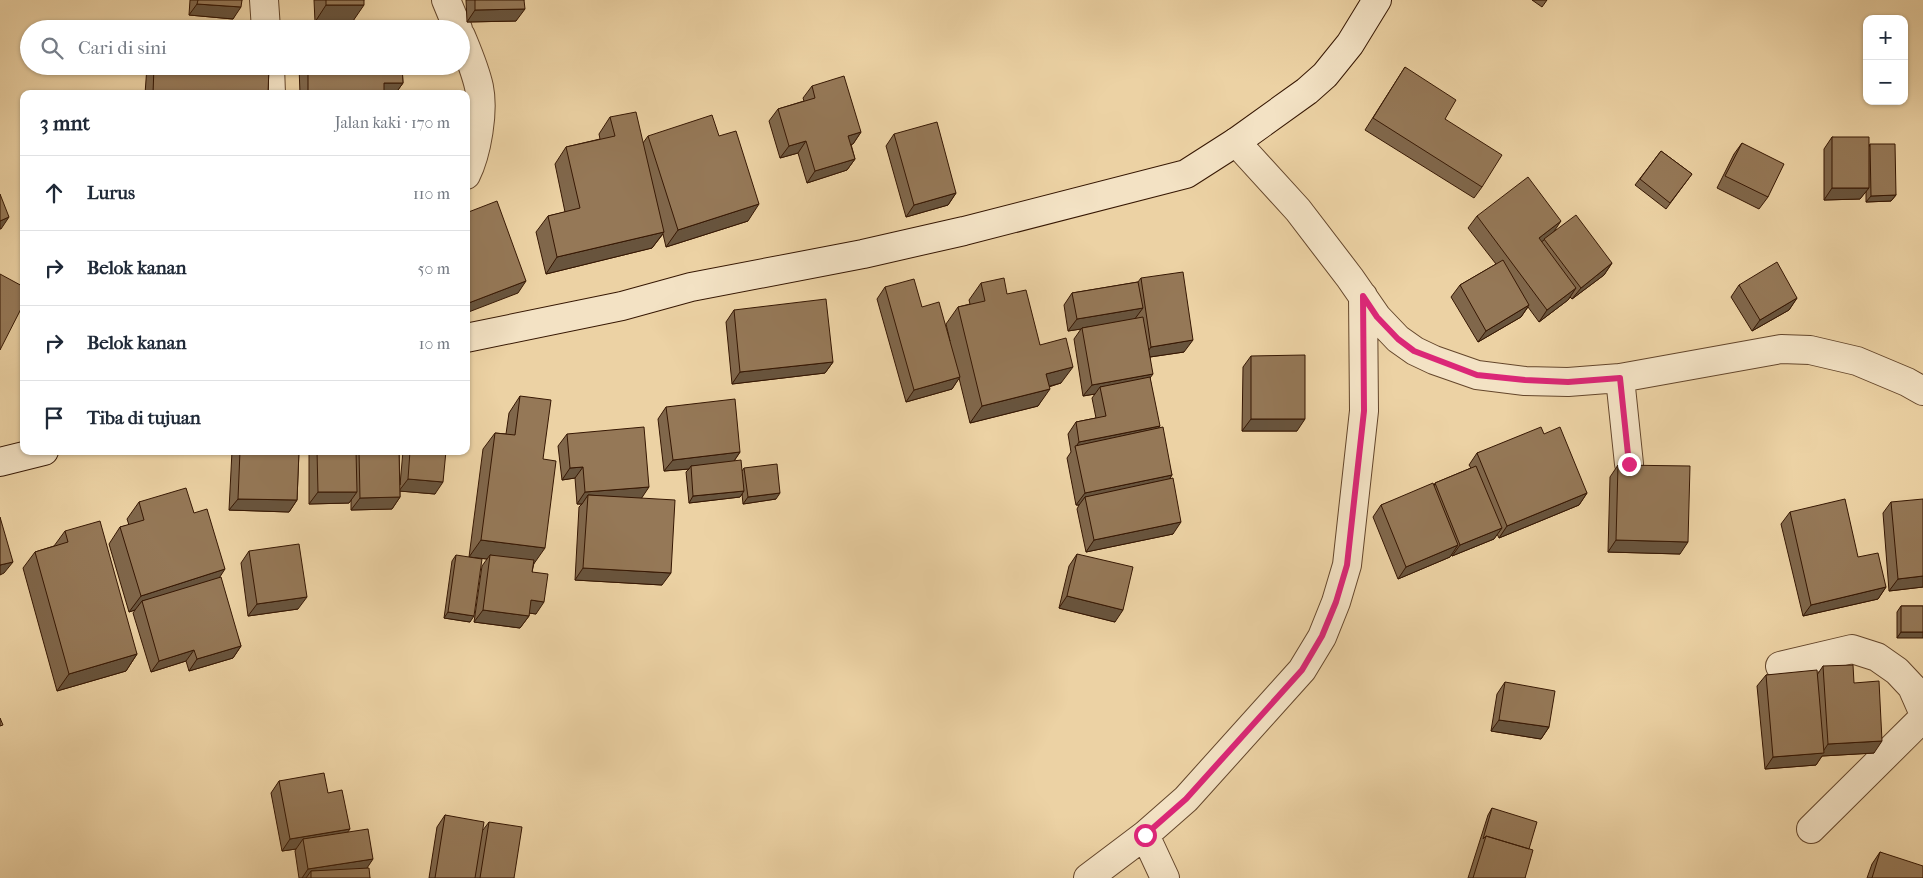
<!DOCTYPE html>
<html lang="id">
<meta charset="utf-8">
<style>
body{margin:0;font-family:"IM FELL French Canon",serif;background:#f6f6f7;color:#1f2937}
.controls{position:absolute;right:15px;top:15px;display:grid;overflow:hidden;border-radius:10px;box-shadow:0 1px 4px #0004}
.controls button{width:45px;height:45px;display:grid;place-items:center;padding:0;border:0;border-bottom:1px solid #e0e1e3;background:#fff;color:#1f2937;font:25px sans-serif}
.stop{position:absolute;width:15px;height:15px;margin:-11px;border:4px solid #db2777;border-radius:50%;background:#fff}
.stop.end{background:#db2777;border-color:#fff;box-shadow:0 1px 5px #0008}
.list{margin:0;padding:0;list-style:none}
h2{display:flex;justify-content:space-between;align-items:center;height:65px;margin:0;padding:0 20px;font-size:21px}
h2 small{font-size:16px;font-weight:400;color:#747a83}
.list li{display:grid;grid-template-columns:32px 1fr auto;gap:15px;align-items:center;box-sizing:border-box;height:75px;padding:0 20px;border-top:1px solid #e0e1e3}
.list b{display:block;font-size:19px;white-space:nowrap}
.list em{font-size:16px;font-style:normal;color:#747a83}
.icon{flex:none;width:28px;height:28px;fill:none;stroke:currentColor;stroke-width:2;stroke-linecap:round;stroke-linejoin:round}
.map{position:relative;flex:none;width:1923px;height:878px;overflow:hidden}
.search{position:absolute;background:#fff;box-shadow:0 1px 4px #0004;left:20px;top:20px;width:450px;height:55px;display:flex;align-items:center;gap:12px;box-sizing:border-box;padding:0 18px;border-radius:28px;color:#747a83;font-size:19px}
.panel{position:absolute;background:#fff;box-shadow:0 1px 4px #0004;left:20px;top:90px;width:450px;height:365px;border-radius:10px}
.map>svg:first-child{display:block}
.lines{fill:none;stroke-linecap:round;stroke-linejoin:round}
.street-casing{stroke:#64462b;stroke-width:30}
.secondary-casing{stroke:#361703;stroke-width:30}
.street{stroke:#f3e2c4;stroke-width:28}
.secondary{stroke:#f3e2c4;stroke-width:28}
.wall{fill:#80674b;stroke:#361703}
.shaded-wall{fill:#68543d;stroke:#361703}
.building{fill:#957857;stroke:#361703}
.route{stroke:#db2777;stroke-width:6}
</style>
<div class="map">
<svg width="1923" height="878" viewBox="0 0 1923 878">
<rect width="100%" height="100%" fill="#ecd2a4"/>
<filter id="stains"><feTurbulence type="fractalNoise" baseFrequency=".004" numOctaves="4"/><feColorMatrix values="0 0 0 0 .2 0 0 0 0 .09 0 0 0 0 .02 0 0 0 .5 -.17"/></filter>
<radialGradient id="worn" r=".72"><stop offset=".6" stop-color="#630" stop-opacity="0"/><stop offset="1" stop-color="#630" stop-opacity=".3"/></radialGradient>
<g class="lines">
<defs>
<path id="street" d="M 264,0 L 266,29
M 446,0 L 458,29
M 461,36 C 468,53 475,69 479,87 C 484,111 477,153 466,175
M 270,66 L 271,94
M 1236,142 L 1298,210 L 1350,278 L 1377,317 L 1398,339 L 1415,351 L 1434,360 L 1477,375 L 1525,381 L 1568,382 L 1620,378 L 1781,349 L 1810,350 L 1857,361 L 1907,382 L 1923,391
M 1620,378 L 1629,464
M 1780,666 L 1852,649 L 1877,657 L 1897,671 L 1912,687 L 1923,712
M 1811,829 L 1923,718
M 1145,835 L 1165,878
M 1088,878 L 1145,835 L 1186,799 L 1302,670 L 1322,637 L 1336,602 L 1347,565 L 1364,411 L 1363,296"/>
<path id="secondary" d="M 466,338 L 622,306 L 691,287 L 863,254 L 964,231 L 1186,174 L 1236,142 L 1307,91 L 1325,75 L 1350,44 L 1377,0
M 0,462 L 44,451"/>
</defs>
<use href="#street" class="street-casing"/>
<use href="#secondary" class="secondary-casing"/>
<use href="#street" class="street"/>
<use href="#secondary" class="secondary"/>
</g>
<path class="wall" d="M 190,0 L 242,0 L 233,19 L 189,15 Z
M 314,0 L 364,0 L 353,21 L 315,22 Z
M 466,0 L 524,0 L 516,21 L 467,22 Z
M 1532,0 L 1547,0 L 1542,7 Z
M 147,66 L 269,66 L 268,94 L 145,94 Z
M 299,66 L 402,66 L 403,83 L 395,94 L 300,94 Z
M 1405,67 L 1445,119 L 1482,187 L 1474,198 L 1365,130 Z
M 812,86 L 861,132 L 853,144 L 851,144 L 855,159 L 847,170 L 807,183 L 798,153 L 780,158 L 769,121 L 778,109 L 804,101 L 803,98 Z
M 610,117 L 643,143 L 648,136 L 748,221 L 666,247 L 663,234 L 652,248 L 546,274 L 536,232 L 548,216 L 565,212 L 555,164 L 566,147 L 600,139 L 599,134 Z
M 894,134 L 956,193 L 948,205 L 906,217 L 886,146 Z
M 1832,137 L 1869,147 L 1870,144 L 1896,195 L 1891,201 L 1866,202 L 1866,191 L 1860,199 L 1824,200 L 1824,149 Z
M 1742,143 L 1768,197 L 1759,209 L 1717,188 L 1734,154 Z
M 1661,151 L 1692,174 L 1666,209 L 1635,185 Z
M 1477,216 L 1554,232 L 1612,263 L 1604,275 L 1572,299 L 1570,297 L 1568,300 L 1539,322 L 1528,307 L 1521,317 L 1478,342 L 1451,297 L 1460,285 L 1496,264 L 1468,228 Z
M 1141,278 L 1184,352 L 1150,357 L 1150,378 L 1158,428 L 1172,475 L 1169,479 L 1173,534 L 1086,552 L 1077,509 L 1079,505 L 1076,505 L 1067,458 L 1071,452 L 1068,434 L 1076,422 L 1096,418 L 1092,398 L 1095,394 L 1083,396 L 1074,339 L 1081,329 L 1068,331 L 1064,305 L 1072,293 L 1138,282 Z
M 981,283 L 1007,294 L 1040,345 L 1061,383 L 1049,387 L 1038,406 L 970,423 L 959,378 L 952,389 L 906,402 L 877,299 L 885,287 L 922,307 L 950,341 L 946,324 L 958,307 L 970,304 L 969,300 Z
M 1739,285 L 1797,298 L 1789,310 L 1752,331 L 1731,297 Z
M 734,310 L 833,362 L 825,373 L 732,384 L 726,322 Z
M 1251,356 L 1297,431 L 1242,431 L 1243,367 Z
M 520,396 L 534,563 L 532,572 L 536,614 L 529,613 L 529,616 L 520,628 L 474,622 L 482,566 L 487,559 L 469,557 L 483,449 L 495,433 L 506,434 L 509,413 Z
M 666,407 L 740,452 L 734,461 L 742,471 L 744,468 L 776,499 L 743,504 L 742,494 L 740,497 L 689,503 L 686,472 L 689,469 L 664,471 L 658,419 Z
M 567,434 L 641,498 L 662,585 L 575,580 L 579,507 L 582,504 L 577,504 L 575,478 L 562,480 L 558,446 Z
M 1544,434 L 1587,493 L 1579,505 L 1499,538 L 1497,534 L 1494,539 L 1452,556 L 1451,555 L 1450,557 L 1398,579 L 1373,517 L 1381,505 L 1434,486 L 1435,483 L 1471,468 L 1469,465 L 1477,453 Z
M 232,451 L 299,451 L 297,500 L 289,512 L 229,510 Z
M 309,451 L 399,451 L 400,485 L 403,451 L 446,451 L 435,494 L 400,491 L 400,497 L 392,509 L 351,510 L 351,500 L 349,503 L 309,504 Z
M 1618,465 L 1680,554 L 1608,552 L 1610,477 Z
M 139,502 L 194,513 L 241,646 L 233,658 L 189,671 L 186,661 L 151,672 L 133,613 L 135,610 L 129,612 L 109,544 L 120,527 L 129,525 L 127,519 Z
M 1891,502 L 1923,587 L 1889,591 L 1883,513 Z
M 1790,512 L 1858,557 L 1886,587 L 1878,599 L 1803,616 L 1781,524 Z
M 65,531 L 137,654 L 126,671 L 57,691 L 23,568 L 35,552 L 54,546 Z
M 249,551 L 298,609 L 248,616 L 241,563 Z
M 1077,554 L 1115,622 L 1059,608 L 1069,566 Z
M 456,555 L 470,622 L 444,618 L 452,561 Z
M 1901,606 L 1923,606 L 1897,638 L 1897,612 Z
M 1823,666 L 1854,683 L 1874,753 L 1822,756 L 1816,765 L 1765,769 L 1757,686 L 1766,675 L 1817,675 Z
M 1505,682 L 1549,727 L 1541,739 L 1491,731 L 1497,694 Z
M 279,781 L 328,793 L 366,869 L 370,878 L 299,878 L 295,851 L 296,849 L 282,851 L 271,793 Z
M 1492,808 L 1529,849 L 1525,878 L 1468,878 L 1488,815 Z
M 445,815 L 483,830 L 489,822 L 514,878 L 429,878 L 437,827 Z
M 1880,852 L 1923,878 L 1867,878 L 1872,864 Z"/>
<path class="shaded-wall" d="M 197,4 L 241,7 L 233,19 L 189,15 Z
M 326,5 L 364,5 L 353,21 L 315,22 Z
M 525,9 L 516,21 L 467,22 L 475,10 Z
M 384,83 L 403,83 L 395,94 L 376,94 Z
M 861,132 L 853,144 L 840,147 L 848,136 Z
M 806,141 L 798,153 L 780,158 L 789,146 Z
M 855,159 L 847,170 L 807,183 L 815,171 Z
M 1832,188 L 1869,188 L 1860,199 L 1824,200 Z
M 956,193 L 948,205 L 906,217 L 914,205 Z
M 1896,195 L 1891,201 L 1866,202 L 1871,196 Z
M 759,204 L 748,221 L 666,247 L 678,230 Z
M 9,217 L 1,229 L 0,229 L 0,221 Z
M 1561,221 L 1553,233 L 1531,250 L 1539,238 Z
M 664,232 L 652,248 L 546,274 L 557,257 Z
M 1612,263 L 1604,275 L 1572,299 L 1581,288 Z
M 526,281 L 518,293 L 466,313 L 466,304 Z
M 1576,288 L 1568,300 L 1539,322 L 1547,310 Z
M 1797,298 L 1789,310 L 1752,331 L 1760,320 Z
M 1529,305 L 1521,317 L 1478,342 L 1486,331 Z
M 1143,308 L 1134,320 L 1082,328 L 1081,329 L 1068,331 L 1077,319 Z
M 1193,340 L 1184,352 L 1143,358 L 1151,347 Z
M 833,362 L 825,373 L 732,384 L 740,372 Z
M 1073,367 L 1061,383 L 1035,390 L 1046,374 Z
M 1153,374 L 1144,386 L 1100,387 L 1095,394 L 1083,396 L 1092,385 Z
M 960,377 L 952,389 L 906,402 L 914,390 Z
M 1050,389 L 1038,406 L 970,423 L 982,406 Z
M 1251,419 L 1305,419 L 1297,431 L 1242,431 Z
M 1160,426 L 1151,438 L 1075,448 L 1079,442 Z
M 740,452 L 732,464 L 691,466 L 689,469 L 664,471 L 673,460 Z
M 583,467 L 575,478 L 562,480 L 570,468 Z
M 1172,475 L 1164,487 L 1085,497 L 1079,505 L 1076,505 L 1085,493 Z
M 408,479 L 443,482 L 435,494 L 399,491 Z
M 649,487 L 641,499 L 588,495 L 582,504 L 577,504 L 585,492 Z
M 744,491 L 740,497 L 689,503 L 693,496 Z
M 318,492 L 357,492 L 349,503 L 309,504 Z
M 780,493 L 776,499 L 743,504 L 748,497 Z
M 1587,493 L 1579,505 L 1499,538 L 1507,526 Z
M 400,497 L 392,509 L 351,510 L 360,498 Z
M 238,499 L 297,500 L 289,512 L 229,510 Z
M 1181,522 L 1173,534 L 1086,552 L 1094,540 Z
M 1502,528 L 1494,539 L 1452,556 L 1460,545 Z
M 481,540 L 545,548 L 533,565 L 490,555 L 487,559 L 469,557 Z
M 1616,540 L 1688,542 L 1680,554 L 1608,552 Z
M 1458,545 L 1450,557 L 1398,579 L 1406,567 Z
M 13,562 L 4,573 L 0,575 L 0,565 Z
M 583,568 L 671,573 L 662,585 L 575,580 Z
M 225,569 L 214,586 L 142,601 L 135,610 L 129,612 L 141,596 Z
M 1923,576 L 1923,587 L 1889,591 L 1898,579 Z
M 1886,587 L 1878,599 L 1803,616 L 1811,605 Z
M 1067,596 L 1123,610 L 1115,622 L 1059,608 Z
M 307,597 L 298,609 L 248,616 L 257,604 Z
M 531,600 L 544,602 L 536,614 L 522,612 Z
M 483,610 L 529,616 L 520,628 L 474,622 Z
M 448,612 L 474,616 L 470,622 L 444,618 Z
M 1901,632 L 1923,632 L 1923,638 L 1897,638 Z
M 241,646 L 233,658 L 189,671 L 197,659 Z
M 194,650 L 186,661 L 151,672 L 159,661 Z
M 137,654 L 126,671 L 57,691 L 69,674 Z
M 1499,720 L 1549,727 L 1541,739 L 1491,731 Z
M 1882,741 L 1874,753 L 1822,756 L 1816,765 L 1765,769 L 1773,757 L 1822,753 L 1828,744 Z
M 350,829 L 342,840 L 303,839 L 296,849 L 282,851 L 290,839 Z
M 373,859 L 365,871 L 311,871 L 306,878 L 302,878 L 308,869 Z"/>
<path class="building" d="M 198,0 L 242,0 L 241,7 L 197,4 Z
M 326,0 L 364,0 L 364,5 L 326,5 Z
M 475,0 L 524,0 L 525,9 L 475,10 Z
M 361,23 L 362,29 L 307,29 L 307,25 Z
M 154,66 L 269,66 L 268,94 L 153,94 Z
M 308,66 L 402,66 L 403,83 L 384,83 L 384,94 L 308,94 Z
M 1405,67 L 1456,100 L 1445,119 L 1502,155 L 1482,187 L 1373,118 Z
M 844,76 L 861,132 L 848,136 L 855,159 L 815,171 L 806,141 L 789,146 L 778,109 L 815,98 L 812,86 Z
M 636,112 L 664,232 L 557,257 L 548,216 L 580,208 L 566,147 L 615,136 L 610,117 Z
M 712,115 L 719,136 L 736,131 L 759,204 L 678,230 L 648,136 Z
M 937,122 L 956,193 L 914,205 L 894,134 Z
M 1832,137 L 1869,137 L 1869,188 L 1832,188 Z
M 1742,143 L 1784,164 L 1768,197 L 1725,176 Z
M 1870,144 L 1895,144 L 1896,195 L 1871,196 Z
M 1661,151 L 1692,174 L 1670,203 L 1640,179 Z
M 1528,177 L 1561,221 L 1539,238 L 1576,288 L 1547,310 L 1477,216 Z
M 0,194 L 9,217 L 0,221 Z
M 497,201 L 526,281 L 466,304 L 466,213 Z
M 1576,215 L 1612,263 L 1581,288 L 1544,239 Z
M 1503,260 L 1529,305 L 1486,331 L 1460,285 Z
M 1777,262 L 1797,298 L 1760,320 L 1739,285 Z
M 1183,272 L 1193,340 L 1151,347 L 1141,278 Z
M 0,274 L 24,287 L 24,303 L 0,350 Z
M 1004,278 L 1007,294 L 1026,290 L 1040,345 L 1066,338 L 1073,367 L 1046,374 L 1050,389 L 982,406 L 958,307 L 985,301 L 981,283 Z
M 914,279 L 922,307 L 939,302 L 960,377 L 914,390 L 885,287 Z
M 1138,282 L 1143,308 L 1077,319 L 1072,293 Z
M 826,299 L 833,362 L 740,372 L 734,310 Z
M 1143,317 L 1153,374 L 1092,385 L 1082,328 Z
M 1305,355 L 1305,419 L 1251,419 L 1251,356 Z
M 1150,377 L 1160,426 L 1079,442 L 1076,422 L 1106,416 L 1100,387 Z
M 520,396 L 551,400 L 543,459 L 556,461 L 545,548 L 481,540 L 495,433 L 515,435 Z
M 735,399 L 740,452 L 673,460 L 666,407 Z
M 644,427 L 649,487 L 585,492 L 583,467 L 570,468 L 567,434 Z
M 1163,427 L 1172,475 L 1085,493 L 1075,446 Z
M 1541,427 L 1544,434 L 1560,427 L 1587,493 L 1507,526 L 1477,453 Z
M 240,451 L 299,451 L 297,500 L 238,499 Z
M 317,451 L 356,451 L 357,492 L 318,492 Z
M 359,451 L 399,451 L 400,497 L 360,498 Z
M 410,451 L 446,451 L 443,482 L 408,479 Z
M 741,460 L 744,491 L 693,496 L 691,466 Z
M 777,464 L 780,493 L 748,497 L 744,468 Z
M 1618,465 L 1690,466 L 1688,542 L 1616,540 Z
M 1476,466 L 1502,528 L 1460,545 L 1435,483 Z
M 1173,478 L 1181,522 L 1094,540 L 1085,497 Z
M 1433,483 L 1458,545 L 1406,567 L 1381,505 Z
M 186,488 L 194,513 L 207,509 L 225,569 L 141,596 L 120,527 L 144,520 L 139,502 Z
M 588,495 L 675,500 L 671,573 L 583,568 Z
M 1845,499 L 1858,557 L 1878,553 L 1886,587 L 1811,605 L 1790,512 Z
M 1923,499 L 1923,576 L 1898,579 L 1891,502 Z
M 0,517 L 13,562 L 0,565 Z
M 100,521 L 137,654 L 69,674 L 35,552 L 68,542 L 65,531 Z
M 299,544 L 307,597 L 257,604 L 249,551 Z
M 1077,554 L 1133,567 L 1123,610 L 1067,596 Z
M 456,555 L 482,559 L 474,616 L 448,612 Z
M 490,555 L 534,560 L 532,572 L 548,574 L 544,602 L 531,600 L 529,616 L 483,610 Z
M 221,577 L 241,646 L 197,659 L 194,650 L 159,661 L 142,601 Z
M 1901,606 L 1923,606 L 1923,632 L 1901,632 Z
M 1853,665 L 1854,683 L 1879,681 L 1882,741 L 1828,744 L 1823,666 Z
M 1817,670 L 1824,753 L 1773,757 L 1766,675 Z
M 1505,682 L 1555,691 L 1549,727 L 1499,720 Z
M 0,718 L 3,725 L 0,726 Z
M 324,773 L 328,793 L 342,790 L 350,829 L 290,839 L 279,781 Z
M 1492,808 L 1537,822 L 1529,849 L 1486,836 L 1483,839 Z
M 445,815 L 484,822 L 475,878 L 435,878 Z
M 489,822 L 522,827 L 514,878 L 480,878 Z
M 368,829 L 373,859 L 308,869 L 303,839 Z
M 1486,836 L 1533,850 L 1525,878 L 1473,878 Z
M 1880,852 L 1923,866 L 1923,878 L 1872,878 Z
M 369,868 L 370,878 L 311,878 L 311,871 Z"/>
<g class="lines">
<path class="route" d="M 1145,835 L 1186,799 L 1302,670 L 1322,636 L 1336,602 L 1347,565 L 1364,411 L 1363,296 L 1377,317 L 1398,339 L 1414,351 L 1477,375 L 1525,380 L 1568,382 L 1620,378 L 1629,464"/>
</g>
<rect width="100%" height="100%" filter="url(#stains)"/>
<rect width="100%" height="100%" fill="url(#worn)"/>
</svg>
<div class="controls">
<button>+</button>
<button>−</button>
</div>
<div class="stop" style="left:1145px;top:835px"></div>
<div class="stop end" style="left:1629px;top:464px"></div>
<div class="search"><svg class="icon" aria-label="search" viewBox="0 0 24 24"><circle cx="10" cy="10" r="6"/><path d="M15 15l6 6"/></svg>Cari di sini</div>
<section class="panel">
<h2>3 mnt<small>Jalan kaki · 170 m</small></h2>
<ul class="list">
<li><svg class="icon" aria-label="ahead" viewBox="0 0 24 24"><path d="M12 20V5M6 11l6-6 6 6"/></svg><div><b>Lurus</b></div><em>110 m</em></li>
<li><svg class="icon" aria-label="right" viewBox="0 0 24 24"><path d="M7 20v-9h11M14 6l5 5-5 5"/></svg><div><b>Belok kanan</b></div><em>50 m</em></li>
<li><svg class="icon" aria-label="right" viewBox="0 0 24 24"><path d="M7 20v-9h11M14 6l5 5-5 5"/></svg><div><b>Belok kanan</b></div><em>10 m</em></li>
<li><svg class="icon" aria-label="arrive" viewBox="0 0 24 24"><path d="M6 21V4h12l-3 4 3 4H6"/></svg><div><b>Tiba di tujuan</b></div></li>
</ul>
</section>
</div>
